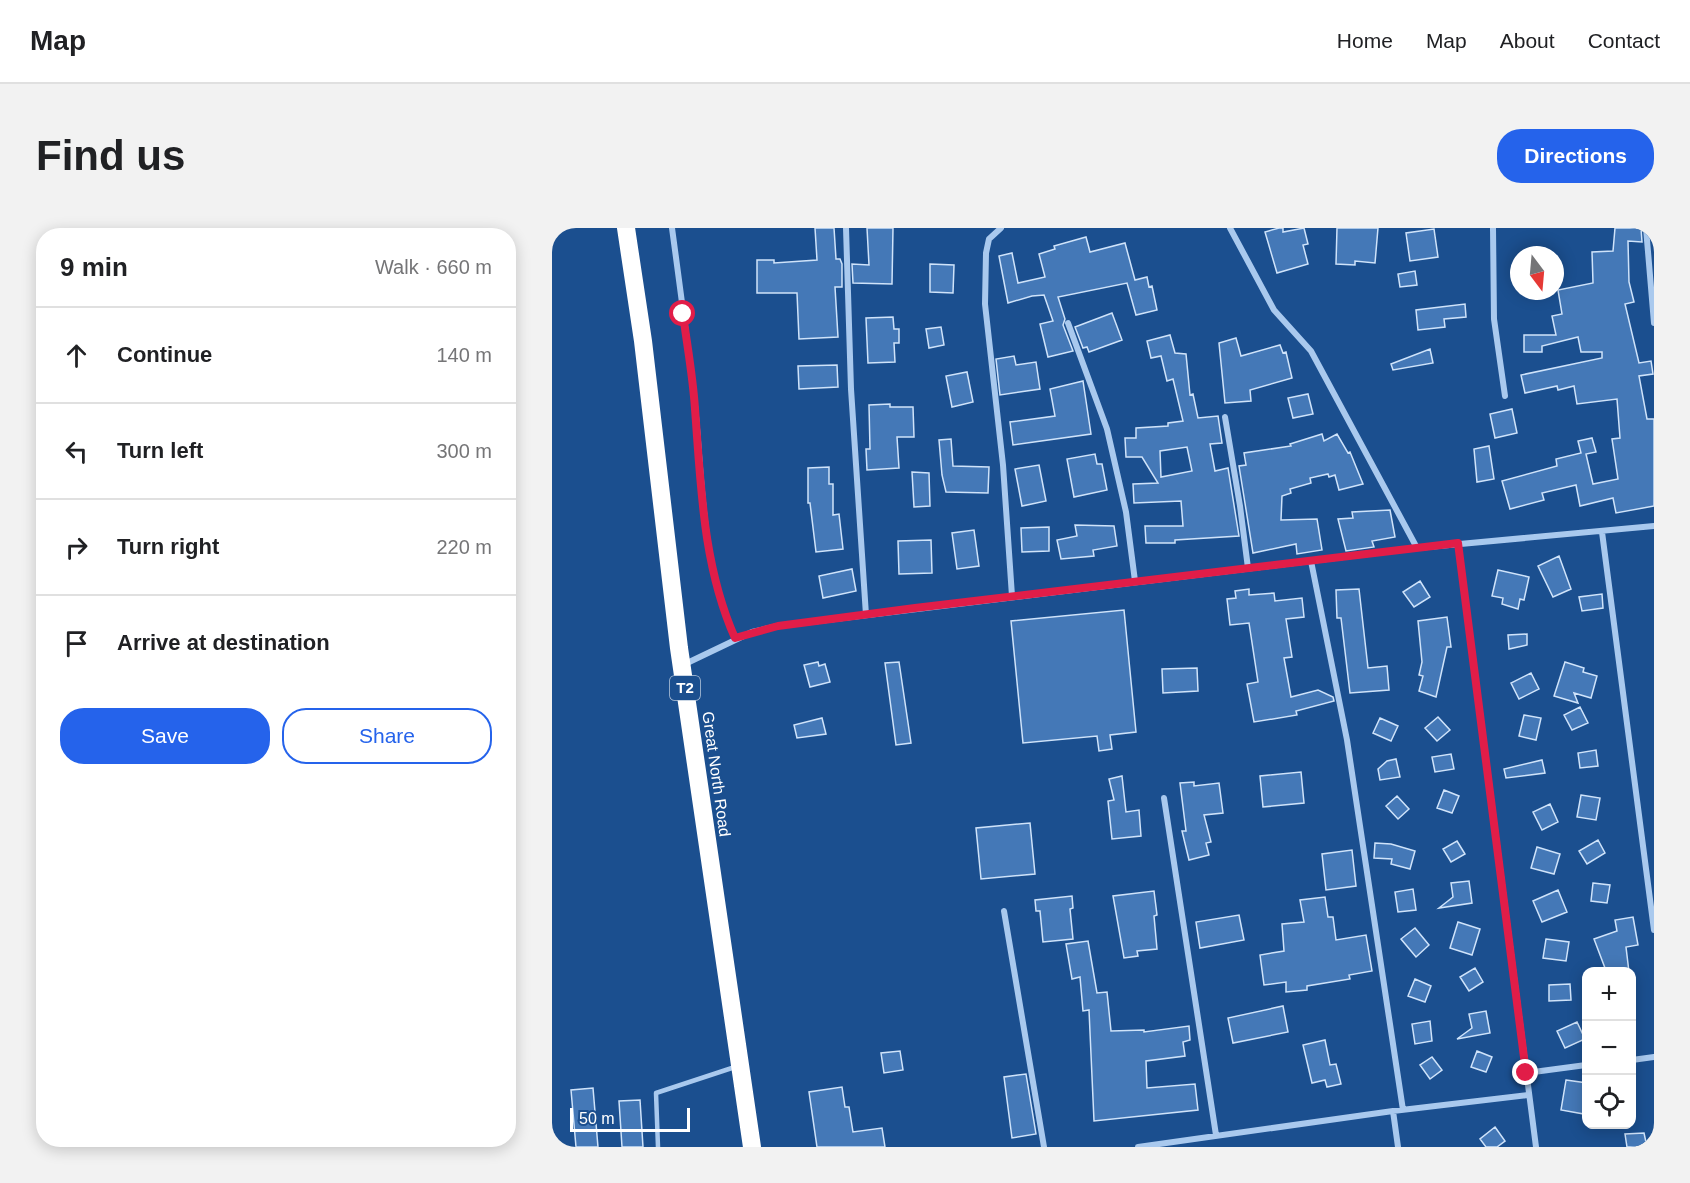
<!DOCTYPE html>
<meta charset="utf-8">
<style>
body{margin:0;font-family:Helvetica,sans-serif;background:#f2f2f2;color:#202124}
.controls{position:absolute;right:18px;bottom:18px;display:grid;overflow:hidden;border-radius:12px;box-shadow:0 3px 15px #0003}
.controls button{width:54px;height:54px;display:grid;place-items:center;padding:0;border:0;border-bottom:2px solid #e0e0e0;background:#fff;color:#202124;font:30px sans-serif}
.compass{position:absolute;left:958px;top:18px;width:54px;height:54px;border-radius:50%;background:#fff;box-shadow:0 3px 15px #0003;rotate:164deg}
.scale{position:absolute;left:18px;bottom:15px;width:120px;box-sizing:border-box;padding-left:6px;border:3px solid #fff;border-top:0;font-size:16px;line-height:21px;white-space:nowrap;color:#fff;-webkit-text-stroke:4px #1b4f8f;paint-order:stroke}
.stop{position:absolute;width:18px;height:18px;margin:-14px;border:4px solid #e11d48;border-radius:50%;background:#fff}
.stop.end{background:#e11d48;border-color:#fff;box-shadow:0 2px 6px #0008}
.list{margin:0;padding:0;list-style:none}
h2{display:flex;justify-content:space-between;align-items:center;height:78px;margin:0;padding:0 24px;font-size:26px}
h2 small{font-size:20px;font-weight:400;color:#757577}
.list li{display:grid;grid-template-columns:39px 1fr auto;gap:18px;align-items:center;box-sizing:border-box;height:96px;padding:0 24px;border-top:2px solid #e0e0e0}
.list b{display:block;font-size:22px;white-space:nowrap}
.list em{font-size:20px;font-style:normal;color:#757577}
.actions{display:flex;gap:12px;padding:18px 24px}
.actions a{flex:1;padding:14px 0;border:2px solid #2563eb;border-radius:24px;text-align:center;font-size:21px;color:#2563eb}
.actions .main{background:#2563eb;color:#fff}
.icon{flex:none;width:33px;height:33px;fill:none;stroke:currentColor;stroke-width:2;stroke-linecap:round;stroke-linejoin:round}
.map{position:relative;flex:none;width:1102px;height:919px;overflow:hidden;border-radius:24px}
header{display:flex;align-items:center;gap:36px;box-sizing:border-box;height:84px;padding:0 30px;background:#fff;border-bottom:2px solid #e0e0e0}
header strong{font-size:28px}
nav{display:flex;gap:33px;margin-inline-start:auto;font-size:21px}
.intro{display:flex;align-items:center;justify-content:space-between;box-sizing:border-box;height:144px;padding:0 36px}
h1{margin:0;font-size:42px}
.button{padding:15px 27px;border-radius:24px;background:#2563eb;color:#fff;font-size:21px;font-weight:700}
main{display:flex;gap:36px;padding:0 36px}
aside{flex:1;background:#fff;border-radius:24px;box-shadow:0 3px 15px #0003}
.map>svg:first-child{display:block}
.building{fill:#4478b7;stroke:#cfe3fa;stroke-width:1.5;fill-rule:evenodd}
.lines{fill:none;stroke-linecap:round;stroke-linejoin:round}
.lane{stroke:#a9c9ee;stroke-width:4.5}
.street{stroke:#a9c9ee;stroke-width:6}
.highway{stroke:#fff;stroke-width:18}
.route{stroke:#e11d48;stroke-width:8}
.labels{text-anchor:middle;stroke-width:4.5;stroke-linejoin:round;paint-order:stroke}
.shield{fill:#1b4f8f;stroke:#bbcadd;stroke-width:1.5}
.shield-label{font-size:15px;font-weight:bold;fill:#fff}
.street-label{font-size:16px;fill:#fff;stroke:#1b4f8f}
</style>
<header>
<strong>Map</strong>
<nav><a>Home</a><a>Map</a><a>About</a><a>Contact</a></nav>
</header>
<div class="intro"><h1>Find us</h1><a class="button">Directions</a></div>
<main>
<aside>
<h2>9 min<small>Walk · 660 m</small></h2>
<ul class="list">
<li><svg class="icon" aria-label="ahead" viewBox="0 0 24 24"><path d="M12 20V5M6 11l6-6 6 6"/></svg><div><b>Continue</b></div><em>140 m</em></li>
<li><svg class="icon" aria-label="left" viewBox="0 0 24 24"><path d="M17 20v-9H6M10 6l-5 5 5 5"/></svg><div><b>Turn left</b></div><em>300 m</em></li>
<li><svg class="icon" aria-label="right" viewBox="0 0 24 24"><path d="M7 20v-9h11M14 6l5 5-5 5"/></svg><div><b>Turn right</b></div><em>220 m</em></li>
<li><svg class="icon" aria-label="arrive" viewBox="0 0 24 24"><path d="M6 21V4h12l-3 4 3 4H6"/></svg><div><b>Arrive at destination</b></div></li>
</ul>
<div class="actions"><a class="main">Save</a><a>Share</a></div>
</aside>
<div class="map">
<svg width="1102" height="919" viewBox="0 0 1102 919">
<rect width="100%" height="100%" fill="#1b4f8f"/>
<path class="building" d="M 263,0 L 282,0 L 284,31 L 288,31 L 290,36 L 290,59 L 283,59 L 286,109 L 247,111 L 245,65 L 205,65 L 205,32 L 222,32 L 222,35 L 265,32 Z
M 315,0 L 341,0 L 340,56 L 301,55 L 300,36 L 317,37 Z
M 727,0 L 731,0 L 731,4 L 752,0 L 756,16 L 751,17 L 756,36 L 725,45 L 713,4 Z
M 785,0 L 826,0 L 823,35 L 803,33 L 803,37 L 784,36 Z
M 1063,0 L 1089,0 L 1090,14 L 1076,13 L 1077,54 L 1082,74 L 1073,76 L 1087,135 L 1099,133 L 1101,146 L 1087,148 L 1095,191 L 1102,191 L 1102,278 L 1064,285 L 1061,270 L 1028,278 L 1024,257 L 990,265 L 992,272 L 958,281 L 950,253 L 1005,238 L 1004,231 L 1029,225 L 1026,213 L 1040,210 L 1044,224 L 1034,226 L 1041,256 L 1066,251 L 1060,211 L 1068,210 L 1065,171 L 1025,176 L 1022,158 L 1006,162 L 1005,158 L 973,165 L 969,147 L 1050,130 L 1050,124 L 1029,124 L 1026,109 L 990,118 L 990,124 L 972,124 L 972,107 L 1004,107 L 1000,88 L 1010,86 L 1006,62 L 1041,55 L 1040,24 L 1061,23 Z
M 882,1 L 886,29 L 858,33 L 854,5 Z
M 534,9 L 538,24 L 573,15 L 583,52 L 595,49 L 597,59 L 600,58 L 605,82 L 584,87 L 575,55 L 506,69 L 513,91 L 511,97 L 521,123 L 496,129 L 488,96 L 501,93 L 492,67 L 480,68 L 456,75 L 447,28 L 460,25 L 466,55 L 493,49 L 487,26 L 503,21 L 502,18 Z
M 378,36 L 402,37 L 401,65 L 378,64 Z
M 863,43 L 865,57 L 848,59 L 846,46 Z
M 913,76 L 914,89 L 892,91 L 893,99 L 866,102 L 864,82 Z
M 560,85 L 570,112 L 537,124 L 535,119 L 531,120 L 523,99 Z
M 341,89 L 342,101 L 347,101 L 347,115 L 342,115 L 343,134 L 316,135 L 314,90 Z
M 389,99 L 392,117 L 377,120 L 374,101 Z
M 618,107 L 623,125 L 634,126 L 638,167 L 641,166 L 646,190 L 666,188 L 670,215 L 658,216 L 663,243 L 676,240 L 687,308 L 623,312 L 623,315 L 594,315 L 593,298 L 631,298 L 629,273 L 582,275 L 581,256 L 606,255 L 590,229 L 574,229 L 573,210 L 584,210 L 584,200 L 616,198 L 616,195 L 631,193 L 621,151 L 615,153 L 609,128 L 599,130 L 595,113 ZM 635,219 L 640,243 L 609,249 L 608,223 Z
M 684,110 L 689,128 L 728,117 L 731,125 L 734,124 L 740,150 L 698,162 L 699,173 L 673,175 L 667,115 Z
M 878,121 L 881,135 L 841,142 L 839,136 Z
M 462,128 L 464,137 L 484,134 L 488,161 L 448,167 L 444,131 Z
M 285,137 L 286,159 L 247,161 L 246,138 Z
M 415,144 L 421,174 L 400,179 L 394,148 Z
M 531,153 L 539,206 L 461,217 L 458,194 L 503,188 L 498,161 Z
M 756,166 L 761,186 L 741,190 L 736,170 Z
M 338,176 L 338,179 L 361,179 L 362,209 L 345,209 L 347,240 L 315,242 L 314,221 L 318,221 L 317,177 Z
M 960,181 L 965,205 L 943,210 L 938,186 Z
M 770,206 L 772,213 L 785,206 L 796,225 L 798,224 L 811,256 L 787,262 L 783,247 L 777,249 L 776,246 L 758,250 L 759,255 L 738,261 L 739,265 L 730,268 L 729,292 L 765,291 L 770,322 L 745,326 L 744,316 L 701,325 L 687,238 L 694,237 L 692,225 L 739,218 L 738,216 Z
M 399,211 L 401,238 L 437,239 L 436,265 L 394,264 L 390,247 L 387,212 Z
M 937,218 L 942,251 L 925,254 L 922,221 Z
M 543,226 L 545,236 L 550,236 L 555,262 L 522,269 L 515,231 Z
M 487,237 L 494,273 L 470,278 L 463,241 Z
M 277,239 L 277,256 L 281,256 L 281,287 L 287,286 L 291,321 L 264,324 L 258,275 L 256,275 L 256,240 Z
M 360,244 L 377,245 L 378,278 L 362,279 Z
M 838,282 L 843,309 L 820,313 L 822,319 L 794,323 L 786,291 L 801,290 L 800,284 Z
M 523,297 L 562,298 L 565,318 L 541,322 L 542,328 L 509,331 L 505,312 L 525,308 Z
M 497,299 L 497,323 L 470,324 L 469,300 Z
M 422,302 L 427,338 L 405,341 L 400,305 Z
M 379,312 L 380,345 L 347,346 L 346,313 Z
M 1007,328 L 1019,361 L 1001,369 L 986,338 Z
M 300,341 L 304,363 L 271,370 L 267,348 Z
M 946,342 L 977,349 L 972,372 L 968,371 L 966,381 L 950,376 L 951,370 L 940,368 Z
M 868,353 L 878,369 L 862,379 L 851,364 Z
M 697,361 L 697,367 L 722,365 L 723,373 L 750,370 L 752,389 L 734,391 L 740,429 L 732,430 L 739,469 L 766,462 L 781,469 L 782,473 L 744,483 L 745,487 L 702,494 L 695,456 L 706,454 L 697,395 L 678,397 L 675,371 L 684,370 L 683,363 Z
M 807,361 L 816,440 L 835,438 L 837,462 L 798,465 L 789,390 L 785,390 L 784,362 Z
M 1050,366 L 1051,380 L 1030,383 L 1027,369 Z
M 572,382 L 584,504 L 558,507 L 560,521 L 547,523 L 545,508 L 471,515 L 459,393 Z
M 895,389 L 899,419 L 895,419 L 884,469 L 867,463 L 871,448 L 867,447 L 870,434 L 866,393 Z
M 975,406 L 975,417 L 957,421 L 956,407 Z
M 266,434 L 267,438 L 273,436 L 278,454 L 258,459 L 252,437 Z
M 347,434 L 359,515 L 344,517 L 333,435 Z
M 1013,434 L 1032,440 L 1031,444 L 1045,448 L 1039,470 L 1022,465 L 1026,475 L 1002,468 Z
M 645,440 L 646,463 L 611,465 L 610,441 Z
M 979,445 L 987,461 L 967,471 L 959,455 Z
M 1028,479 L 1036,495 L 1020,502 L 1012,487 Z
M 972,487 L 989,490 L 984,512 L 967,508 Z
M 886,489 L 898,502 L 885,513 L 873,500 Z
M 270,490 L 274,506 L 245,510 L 242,497 Z
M 828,490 L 846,498 L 839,513 L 821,505 Z
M 1044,522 L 1046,538 L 1028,540 L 1026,525 Z
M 899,526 L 902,541 L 883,544 L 880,529 Z
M 844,531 L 848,549 L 828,552 L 826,541 L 835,533 Z
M 990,532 L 993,545 L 954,550 L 952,541 Z
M 749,544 L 752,575 L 711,579 L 708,548 Z
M 570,548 L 574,584 L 587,582 L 589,608 L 560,611 L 556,573 L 562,572 L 557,551 Z
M 642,554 L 642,558 L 667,555 L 671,585 L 652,587 L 659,614 L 654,615 L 657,627 L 637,632 L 630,603 L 634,603 L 628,555 Z
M 892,562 L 907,568 L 900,585 L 885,580 Z
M 1029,567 L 1048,570 L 1044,592 L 1025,589 Z
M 845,568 L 857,581 L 846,591 L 834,578 Z
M 998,576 L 1006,594 L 990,602 L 981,584 Z
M 478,595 L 483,646 L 429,651 L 424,600 Z
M 1046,612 L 1053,625 L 1035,636 L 1027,623 Z
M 905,613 L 913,626 L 899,634 L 891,621 Z
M 823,615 L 839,616 L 863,623 L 858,641 L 839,636 L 840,631 L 822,630 Z
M 985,619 L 1008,626 L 1002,646 L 979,640 Z
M 800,622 L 804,658 L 774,662 L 770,626 Z
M 917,653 L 920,675 L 887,680 L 901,669 L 899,655 Z
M 1041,655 L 1058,657 L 1055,675 L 1039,673 Z
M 861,661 L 864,682 L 846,684 L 843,664 Z
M 1006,662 L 1015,684 L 990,694 L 981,673 Z
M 602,663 L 605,687 L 602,688 L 605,721 L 585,723 L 586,728 L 572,730 L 561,668 Z
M 520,668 L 521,680 L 518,681 L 521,711 L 491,714 L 488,683 L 484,683 L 483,672 Z
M 773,669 L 776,689 L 781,689 L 784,712 L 814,707 L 820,743 L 797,747 L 798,751 L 755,758 L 755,762 L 734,764 L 734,754 L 712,757 L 708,727 L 732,723 L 730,696 L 752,694 L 748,672 Z
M 687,687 L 692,712 L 648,720 L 644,694 Z
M 1081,689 L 1086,717 L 1074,719 L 1077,744 L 1053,740 L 1042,711 L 1065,703 L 1063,692 Z
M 906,694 L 928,701 L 920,727 L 898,720 Z
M 863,700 L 877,717 L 864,729 L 849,711 Z
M 994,711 L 1017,714 L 1014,733 L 991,730 Z
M 536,713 L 545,765 L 555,764 L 559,803 L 592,802 L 592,804 L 637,798 L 638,812 L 631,814 L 633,828 L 594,833 L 595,860 L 643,856 L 646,882 L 542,893 L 537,782 L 531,783 L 528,749 L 520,751 L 514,716 Z
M 923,740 L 931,754 L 917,763 L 908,749 Z
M 863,751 L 879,758 L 873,774 L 856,768 Z
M 1018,756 L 1019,772 L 997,773 L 997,757 Z
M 731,778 L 736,804 L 681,815 L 676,790 Z
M 934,783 L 938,805 L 905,811 L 920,800 L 917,786 Z
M 878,793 L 880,813 L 863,816 L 860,796 Z
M 1025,794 L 1033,811 L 1013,820 L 1005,803 Z
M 773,812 L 778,837 L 784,836 L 789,856 L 775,859 L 773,852 L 760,855 L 751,817 Z
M 348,823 L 351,842 L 332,845 L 329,825 Z
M 925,823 L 940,829 L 934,844 L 919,839 Z
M 880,829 L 890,842 L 878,851 L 868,837 Z
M 474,846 L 484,906 L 460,910 L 452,849 Z
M 1014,852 L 1035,855 L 1032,886 L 1009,882 Z
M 290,859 L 293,879 L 297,879 L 301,904 L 330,900 L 333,919 L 265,919 L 257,864 Z
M 41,860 L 46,919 L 24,919 L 19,862 Z
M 88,872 L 91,919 L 70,919 L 67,873 Z
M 943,899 L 953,913 L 945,919 L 934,919 L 928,911 Z
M 1092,905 L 1095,919 L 1075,919 L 1073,906 Z"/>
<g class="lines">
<path class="lane" d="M 106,919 L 104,865 L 183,839"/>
<path class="street" d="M 120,0 C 128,59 136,118 143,177 C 151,258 149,334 183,410
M 294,0 L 299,161 L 314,387
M 449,0 L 437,11 L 434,25 L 433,76 L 451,237 L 460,368
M 678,0 L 722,82 L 759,123 L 865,320
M 941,0 L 942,91 L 953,168
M 1094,0 L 1102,95
M 516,95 L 555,201 L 574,284 L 583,353
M 673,189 L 688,278 L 696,340
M 1050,304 L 1102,702
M 906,315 L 984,919
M 759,333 L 795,512 L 851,882
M 133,436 L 200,404 L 226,398 L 865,320 L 1102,298
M 612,570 L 664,907
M 452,683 L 492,919
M 1080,832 L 1102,829
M 974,845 L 1034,837
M 586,919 L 841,883
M 846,919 L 841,883 L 976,867"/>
<path class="highway" d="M 74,0 L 91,113 L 127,420 L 200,919"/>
</g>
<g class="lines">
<path class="route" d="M 131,86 C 135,117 141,149 143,181 C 149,259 151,338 183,410 L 226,398 L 363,380 L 906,315 L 974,845"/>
</g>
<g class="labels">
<rect class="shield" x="118" y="448" width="30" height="24" rx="4.5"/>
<g class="shield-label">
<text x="133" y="465">T2</text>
</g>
<g class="street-label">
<text transform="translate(165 546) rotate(82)" y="6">Great North Road</text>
</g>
</g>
</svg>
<div class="controls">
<button>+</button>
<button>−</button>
<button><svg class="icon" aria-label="locate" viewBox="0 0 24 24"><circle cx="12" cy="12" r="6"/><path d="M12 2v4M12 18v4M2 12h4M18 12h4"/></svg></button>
</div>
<svg class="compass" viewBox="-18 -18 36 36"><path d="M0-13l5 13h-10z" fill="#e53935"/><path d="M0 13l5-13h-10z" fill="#757577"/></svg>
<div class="scale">50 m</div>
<div class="stop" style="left:131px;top:86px"></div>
<div class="stop end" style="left:974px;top:845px"></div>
</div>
</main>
